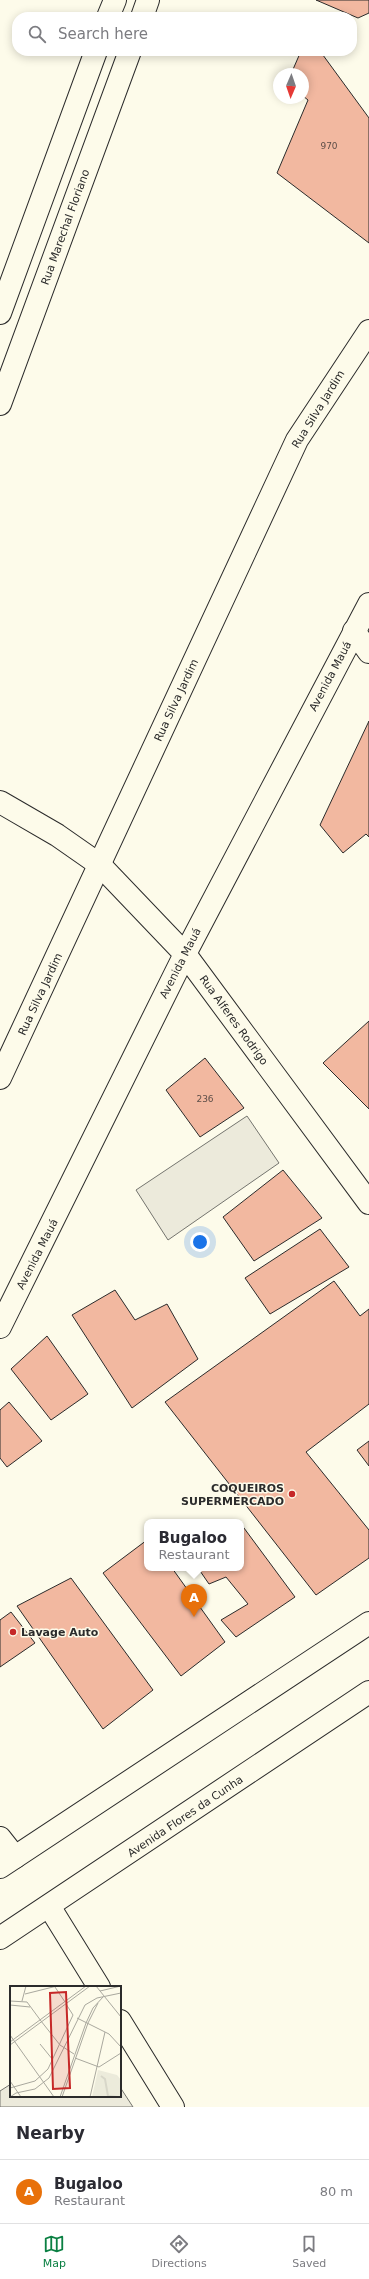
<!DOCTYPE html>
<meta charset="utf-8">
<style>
body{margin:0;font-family:"DejaVu Sans",sans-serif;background:#f7f7f7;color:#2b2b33}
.compass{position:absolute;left:273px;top:68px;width:36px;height:36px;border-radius:50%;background:#fff;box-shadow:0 2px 10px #0003;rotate:182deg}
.you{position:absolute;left:200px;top:1242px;width:14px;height:14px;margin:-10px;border:3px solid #fff;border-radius:50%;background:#1a73e8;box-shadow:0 0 0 6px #1a73e833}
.badge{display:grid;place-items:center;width:26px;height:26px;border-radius:50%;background:#0b8043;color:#fff;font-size:13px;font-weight:700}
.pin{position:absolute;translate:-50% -33px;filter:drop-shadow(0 1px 2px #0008)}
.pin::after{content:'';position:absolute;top:21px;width:14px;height:12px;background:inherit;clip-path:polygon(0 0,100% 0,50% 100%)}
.popup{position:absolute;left:144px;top:1519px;width:100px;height:52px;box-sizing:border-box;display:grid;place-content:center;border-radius:8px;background:#fff;filter:drop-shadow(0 1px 3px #0005);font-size:13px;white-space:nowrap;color:#7c7c81}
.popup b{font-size:15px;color:#2b2b33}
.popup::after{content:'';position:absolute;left:50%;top:100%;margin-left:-8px;border:8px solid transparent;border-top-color:#fff}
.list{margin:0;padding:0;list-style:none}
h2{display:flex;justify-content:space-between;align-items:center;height:52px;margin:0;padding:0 16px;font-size:17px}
h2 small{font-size:13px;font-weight:400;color:#7c7c81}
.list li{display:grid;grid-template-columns:26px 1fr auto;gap:12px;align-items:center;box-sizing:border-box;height:64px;padding:0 16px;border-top:1px solid #e1e1e2}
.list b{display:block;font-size:15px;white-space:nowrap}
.list p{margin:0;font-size:13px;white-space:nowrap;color:#7c7c81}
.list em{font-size:13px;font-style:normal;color:#7c7c81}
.icon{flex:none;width:22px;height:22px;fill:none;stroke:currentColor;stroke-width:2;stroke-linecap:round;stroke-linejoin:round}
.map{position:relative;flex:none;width:369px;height:2107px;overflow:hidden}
.search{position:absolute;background:#fff;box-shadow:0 2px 10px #0003;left:12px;right:12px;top:12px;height:44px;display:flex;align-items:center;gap:10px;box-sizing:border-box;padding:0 14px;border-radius:16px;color:#7c7c81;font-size:15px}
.sheet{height:116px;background:#fff}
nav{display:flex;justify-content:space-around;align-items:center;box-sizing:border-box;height:56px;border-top:1px solid #e1e1e2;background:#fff;font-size:11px;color:#7c7c81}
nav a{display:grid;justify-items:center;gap:2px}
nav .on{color:#0b8043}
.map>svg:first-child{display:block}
.parking{fill:#eceadb;stroke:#74746e}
.building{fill:#f2b8a0;stroke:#2b2b2b}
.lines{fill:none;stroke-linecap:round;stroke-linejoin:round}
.minor-casing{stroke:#2b2b2b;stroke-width:24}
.tertiary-casing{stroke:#2b2b2b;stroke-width:24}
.secondary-casing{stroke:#2b2b2b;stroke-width:24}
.minor{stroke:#fdfbea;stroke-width:22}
.tertiary{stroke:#fdfbea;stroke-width:22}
.secondary{stroke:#fdfbea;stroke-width:22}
.poi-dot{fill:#c62828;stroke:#fdfbea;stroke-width:1.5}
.labels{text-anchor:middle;stroke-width:3;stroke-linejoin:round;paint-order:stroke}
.number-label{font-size:9px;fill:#5d4e48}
.street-label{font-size:11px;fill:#2b2b2b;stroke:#fdfbea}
.poi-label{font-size:11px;font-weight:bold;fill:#2b2b2b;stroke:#fdfbea;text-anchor:end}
.inset-river{fill:none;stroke:#d8d7c9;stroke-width:2}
.inset-road{fill:none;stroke:#a9a89e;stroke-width:1}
.view{fill:#c62828;fill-opacity:0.15;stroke:#c62828;stroke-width:2}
.inset-edge{fill:none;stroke:#2b2b2b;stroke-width:2}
</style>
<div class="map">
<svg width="369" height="2107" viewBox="0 0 369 2107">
<rect width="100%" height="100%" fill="#fdfbea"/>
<path class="parking" d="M 247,1116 L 279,1163 L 168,1240 L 136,1190 Z
M 11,2084 L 11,2096 L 120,2096 L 120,2087 L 133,2107 L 0,2107 L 0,2091 Z"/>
<path class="building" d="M 316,0 L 369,0 L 369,13 L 358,18 Z
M 301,51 L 320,51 L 369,118 L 369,243 L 277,173 L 308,100 L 303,96 L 303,74 L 291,74 Z
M 369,721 L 369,837 L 366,834 L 343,853 L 320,825 Z
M 369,1021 L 369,1109 L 323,1063 Z
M 205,1058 L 244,1108 L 200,1137 L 166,1090 Z
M 283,1170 L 322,1218 L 254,1261 L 223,1217 Z
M 320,1229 L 349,1267 L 270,1314 L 245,1278 Z
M 334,1281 L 360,1316 L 369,1309 L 369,1404 L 306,1452 L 369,1530 L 369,1558 L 316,1595 L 165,1402 Z
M 115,1290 L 135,1320 L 167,1304 L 198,1359 L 132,1408 L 72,1315 Z
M 47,1336 L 88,1394 L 51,1420 L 11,1369 Z
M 9,1402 L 42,1441 L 7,1467 L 0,1458 L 0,1410 Z
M 369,1441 L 369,1466 L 357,1450 Z
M 241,1524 L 295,1597 L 236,1637 L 221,1620 L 248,1604 L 226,1577 L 209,1584 L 198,1568 L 241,1568 Z
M 147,1540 L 147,1568 L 172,1568 L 225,1642 L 181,1676 L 103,1573 Z
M 71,1578 L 153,1690 L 103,1729 L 17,1606 Z
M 11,1612 L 35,1643 L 0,1667 L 0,1620 Z"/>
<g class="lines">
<defs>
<path id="minor" d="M 354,631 L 369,652
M 0,1078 L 297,440 L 369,331"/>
<path id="tertiary" d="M 108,17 L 115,0
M 142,17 L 148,0
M 0,313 L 96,51
M 0,404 L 130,51
M 0,802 L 57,835 L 100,865 L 185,954 L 369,1203
M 0,1327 L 185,954 L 369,604
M 0,1838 L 15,1857
M 49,1906 L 99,1987
M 120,2021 L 173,2107"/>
<path id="secondary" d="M 0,1867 L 369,1623
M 0,1938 L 369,1692"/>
</defs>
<use href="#minor" class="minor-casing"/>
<use href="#tertiary" class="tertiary-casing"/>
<use href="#secondary" class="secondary-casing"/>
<use href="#minor" class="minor"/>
<use href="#tertiary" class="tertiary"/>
<use href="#secondary" class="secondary"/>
</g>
<g class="poi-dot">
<circle cx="292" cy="1494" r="4"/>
<circle cx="13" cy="1632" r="4"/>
</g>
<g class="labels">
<g class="number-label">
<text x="329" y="149">970</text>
<text x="205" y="1102">236</text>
</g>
<g class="street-label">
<text transform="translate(65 227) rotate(-70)" y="4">Rua Marechal Floriano</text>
<text transform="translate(318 409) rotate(-58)" y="4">Rua Silva Jardim</text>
<text transform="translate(330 676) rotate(-62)" y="4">Avenida Mauá</text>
<text transform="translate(176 700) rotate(-65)" y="4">Rua Silva Jardim</text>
<text transform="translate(180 963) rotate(-63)" y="4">Avenida Mauá</text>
<text transform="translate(40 994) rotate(-65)" y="4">Rua Silva Jardim</text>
<text transform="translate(234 1020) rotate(54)" y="4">Rua Alferes Rodrigo</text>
<text transform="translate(37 1254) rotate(-63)" y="4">Avenida Mauá</text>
<text transform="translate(185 1816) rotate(-34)" y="4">Avenida Flores da Cunha</text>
</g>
<g class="poi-label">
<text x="284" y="1492">COQUEIROS<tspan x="284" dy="13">SUPERMERCADO</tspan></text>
<text x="21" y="1636" text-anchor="start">Lavage Auto</text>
</g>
</g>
<g transform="translate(10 1986)">
<rect width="111" height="111" fill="#fdfbea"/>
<path d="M 88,84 L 107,89 L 111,94 L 111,111 L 82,111 Z" fill="#ecebdb"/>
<path class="inset-river" d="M 91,90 L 95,93 L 98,110 L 107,111"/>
<path class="inset-road" d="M 86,0 L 111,31M 45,1 L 55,16M 90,5 L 111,0M 15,8 L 47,0M 0,15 L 17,16 L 31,35M 12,15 L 16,0M 0,19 L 20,21M 67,32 L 99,48 L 111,61M 31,35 L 50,59 L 64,68M 0,49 L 44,111M 0,56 L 76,0M 30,58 L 43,74M 0,59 L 80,0M 65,72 L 89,81 L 111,67M 0,95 L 11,111M 0,102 L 25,95 L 38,83 L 63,29 L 56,18M 0,111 L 6,107 L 25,103 L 39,92 L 75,19 L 87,12 L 111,7M 50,111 L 76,37 L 83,22 L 93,11M 52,111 L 78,37 L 88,17M 80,111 L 95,46"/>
<path class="view" d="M 56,6 L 60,102 L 43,103 L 40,7 Z"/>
<rect width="111" height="111" class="inset-edge"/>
</g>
</svg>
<svg class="compass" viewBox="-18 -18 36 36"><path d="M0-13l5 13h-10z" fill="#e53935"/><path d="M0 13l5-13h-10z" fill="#7c7c81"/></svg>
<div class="you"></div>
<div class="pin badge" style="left:194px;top:1617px;background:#e8710a">A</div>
<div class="popup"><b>Bugaloo</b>Restaurant</div>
<div class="search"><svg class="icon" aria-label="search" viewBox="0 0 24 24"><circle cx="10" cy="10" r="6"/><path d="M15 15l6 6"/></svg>Search here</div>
</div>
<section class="sheet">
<h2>Nearby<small></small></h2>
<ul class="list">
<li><span class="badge" style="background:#e8710a">A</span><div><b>Bugaloo</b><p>Restaurant</p></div><em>80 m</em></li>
</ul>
</section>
<nav>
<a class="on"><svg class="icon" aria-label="map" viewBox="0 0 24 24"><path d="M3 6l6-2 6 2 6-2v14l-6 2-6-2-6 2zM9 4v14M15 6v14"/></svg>Map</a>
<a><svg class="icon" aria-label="directions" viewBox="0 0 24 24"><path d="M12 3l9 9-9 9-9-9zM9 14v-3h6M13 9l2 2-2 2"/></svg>Directions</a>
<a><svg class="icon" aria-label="saved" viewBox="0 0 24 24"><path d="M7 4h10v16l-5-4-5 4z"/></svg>Saved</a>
</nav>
